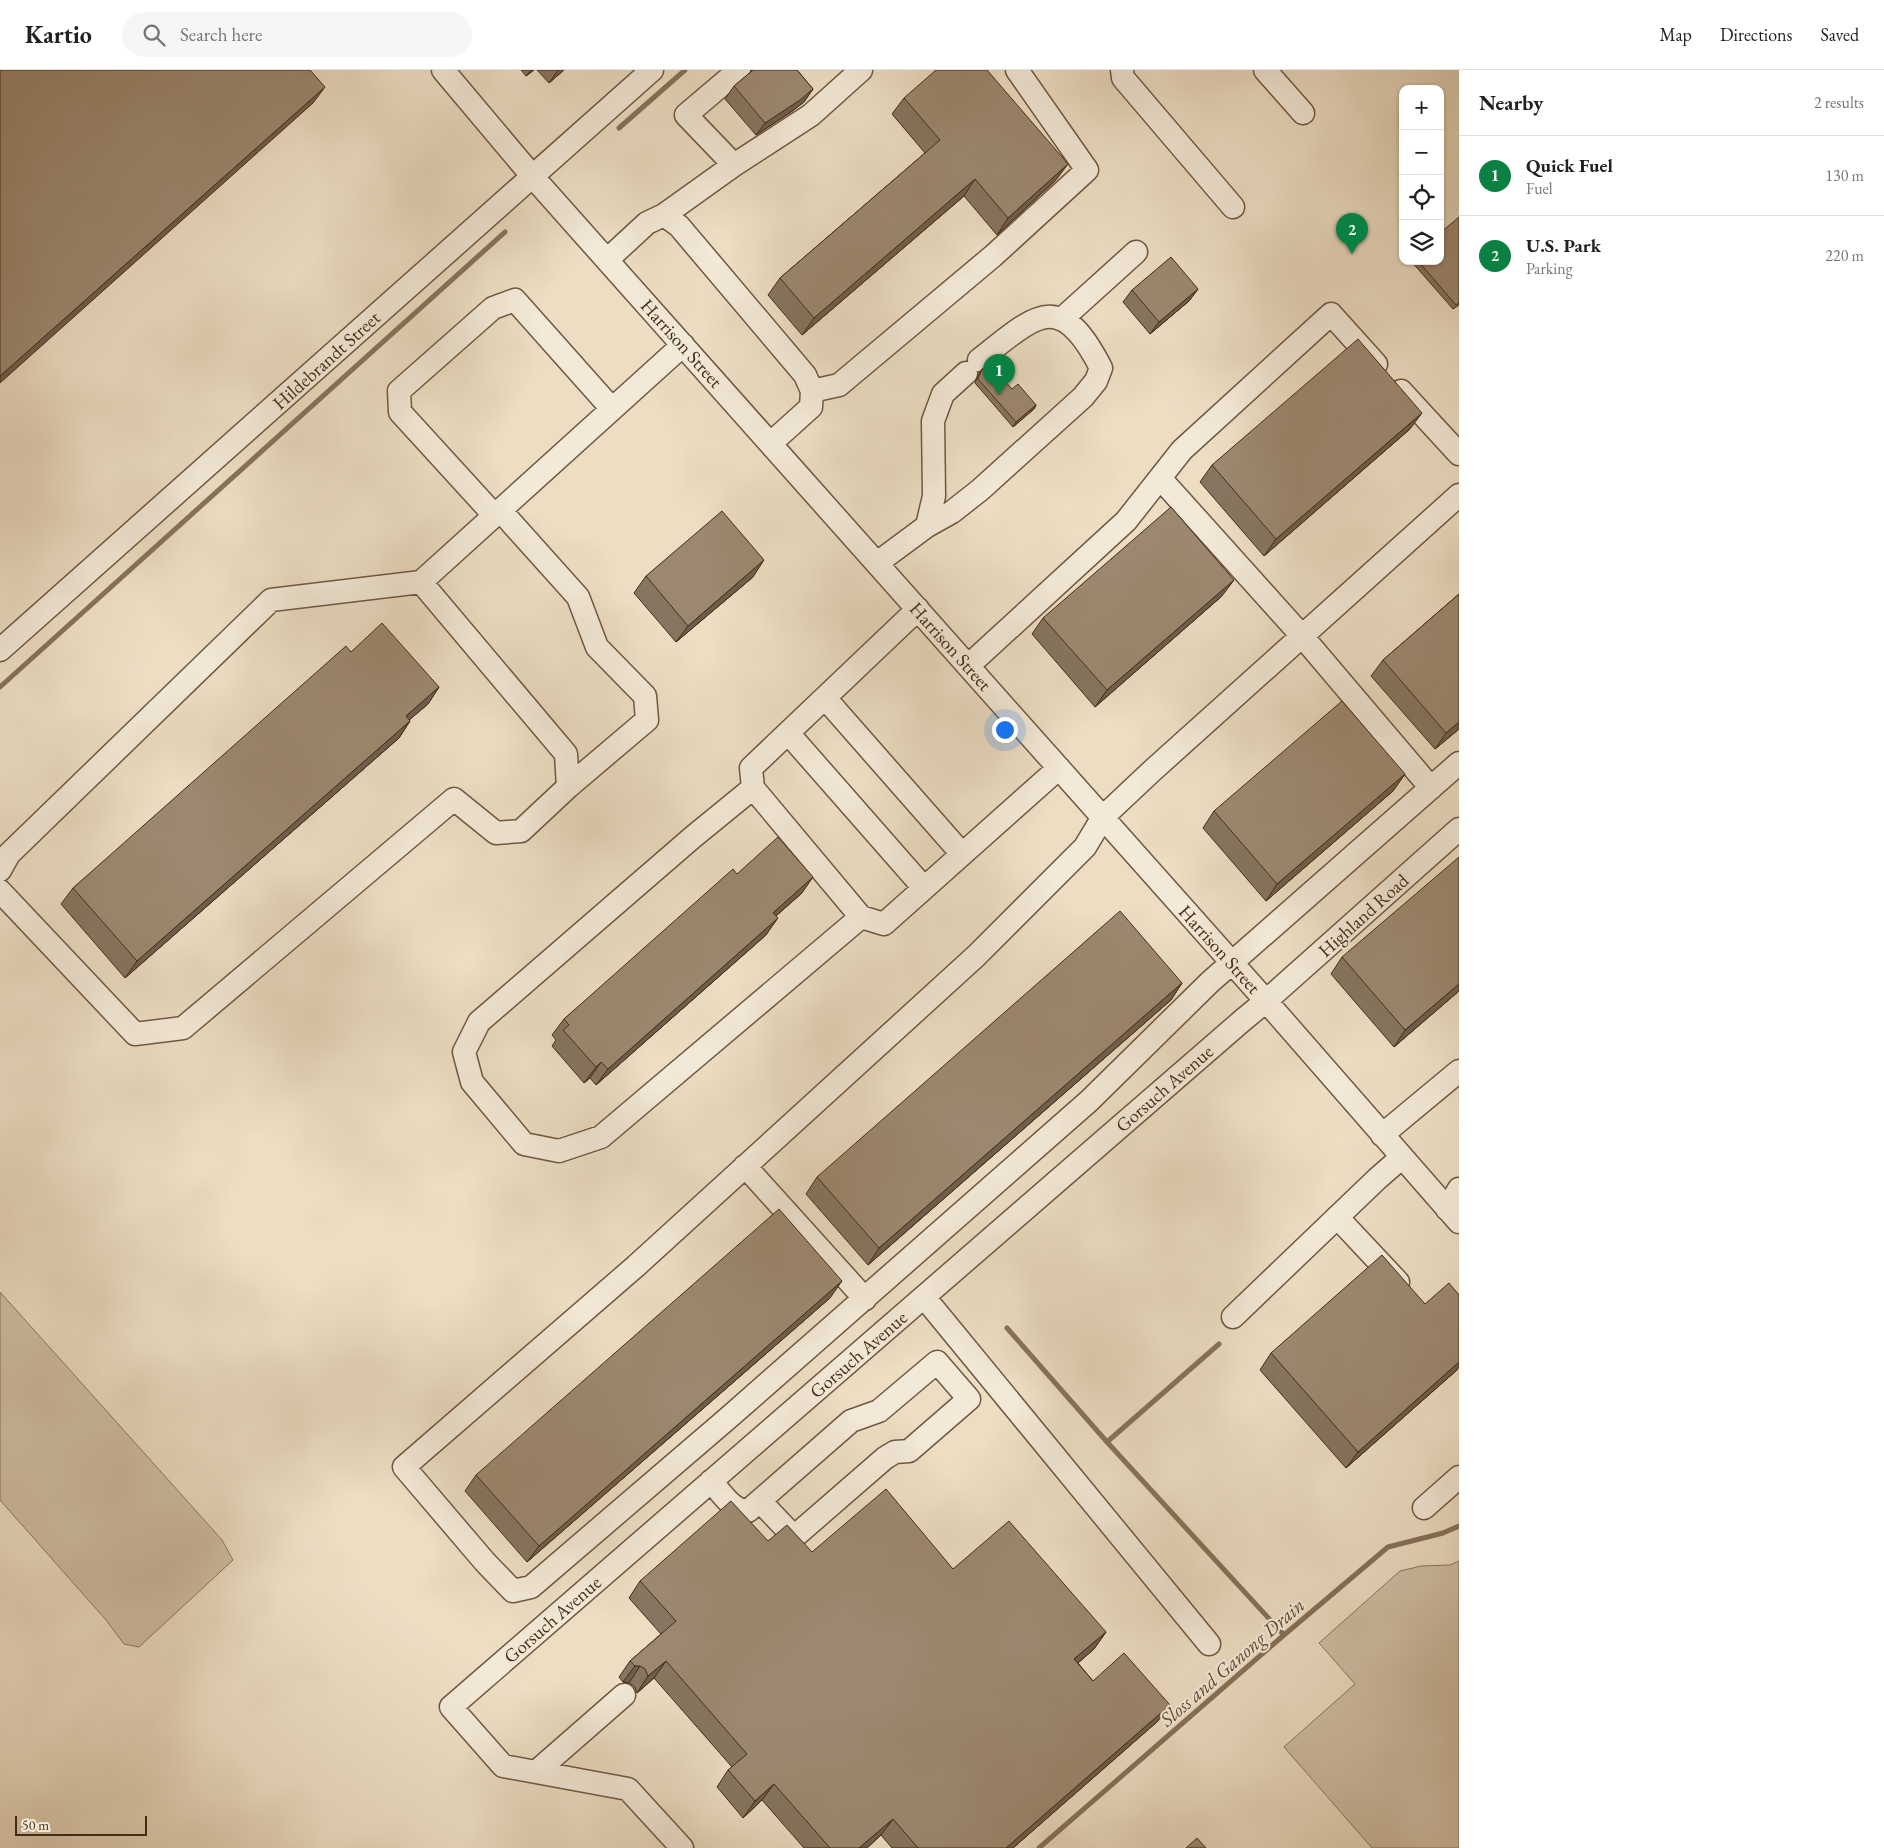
<!DOCTYPE html>
<meta charset="utf-8">
<style>
body{margin:0;font-family:"EB Garamond",serif;background:#f6f6f6;color:#202124}
.controls{position:absolute;right:15px;top:15px;display:grid;overflow:hidden;border-radius:10px;box-shadow:0 1px 4px #0004}
.controls button{width:45px;height:45px;display:grid;place-items:center;padding:0;border:0;border-bottom:1px solid #e0e0e0;background:#fff;color:#202124;font:25px sans-serif}
.scale{position:absolute;left:15px;bottom:12px;width:132px;box-sizing:border-box;padding-left:5px;border:2px solid #452c16;border-top:0;font-size:14px;line-height:18px;white-space:nowrap;color:#452c16;-webkit-text-stroke:4px #f3e9d8;paint-order:stroke}
.you{position:absolute;left:1004px;top:659px;width:18px;height:18px;margin:-12px;border:4px solid #fff;border-radius:50%;background:#1a73e8;box-shadow:0 0 0 8px #1a73e833}
.badge{display:grid;place-items:center;width:32px;height:32px;border-radius:50%;background:#0b8043;color:#fff;font-size:16px;font-weight:700}
.pin{position:absolute;translate:-50% -41px;filter:drop-shadow(0 1px 2px #0008)}
.pin::after{content:'';position:absolute;top:26px;width:18px;height:15px;background:inherit;clip-path:polygon(0 0,100% 0,50% 100%)}
.list{margin:0;padding:0;list-style:none}
h2{display:flex;justify-content:space-between;align-items:center;height:65px;margin:0;padding:0 20px;font-size:21px}
h2 small{font-size:16px;font-weight:400;color:#757577}
.list li{display:grid;grid-template-columns:32px 1fr auto;gap:15px;align-items:center;box-sizing:border-box;height:80px;padding:0 20px;border-top:1px solid #e0e0e0}
.list b{display:block;font-size:19px;white-space:nowrap}
.list p{margin:0;font-size:16px;white-space:nowrap;color:#757577}
.list em{font-size:16px;font-style:normal;color:#757577}
.icon{flex:none;width:28px;height:28px;fill:none;stroke:currentColor;stroke-width:2;stroke-linecap:round;stroke-linejoin:round}
.map{position:relative;flex:none;width:1459px;height:1778px;overflow:hidden}
header{display:flex;align-items:center;gap:30px;box-sizing:border-box;height:70px;padding:0 25px;background:#fff;border-bottom:1px solid #e0e0e0}
header strong{font-size:24px}
nav{display:flex;gap:28px;margin-inline-start:auto;font-size:18px}
.search{width:350px;height:45px;background:#f6f6f6;display:flex;align-items:center;gap:12px;box-sizing:border-box;padding:0 18px;border-radius:28px;color:#757577;font-size:19px}
main{display:flex}
aside{flex:1;background:#fff}
.map>svg:first-child{display:block}
.green{fill:#d0bfa6;stroke:#8a765e}
.lines{fill:none;stroke-linecap:round;stroke-linejoin:round}
.stream{stroke:#87725a;stroke-width:5}
.minor-casing{stroke:#6f5841;stroke-width:25}
.minor{stroke:#f3e9d8;stroke-width:22}
.wall{fill:#867560;stroke:#452c16}
.shaded-wall{fill:#6d5f4e;stroke:#452c16}
.building{fill:#9c8870;stroke:#452c16}
.labels{text-anchor:middle;stroke-width:4.5;stroke-linejoin:round;paint-order:stroke}
.street-label{font-size:19px;fill:#452c16;stroke:#f3e9d8}
.water-label{font-size:20px;font-style:italic;fill:#604932;stroke:#f3e9d8}
</style>
<header>
<strong>Kartio</strong>
<div class="search"><svg class="icon" aria-label="search" viewBox="0 0 24 24"><circle cx="10" cy="10" r="6"/><path d="M15 15l6 6"/></svg>Search here</div>
<nav><a>Map</a><a>Directions</a><a>Saved</a></nav>
</header>
<main>
<div class="map">
<svg width="1459" height="1778" viewBox="0 0 1459 1778">
<rect width="100%" height="100%" fill="#ecddc3"/>
<filter id="stains"><feTurbulence type="fractalNoise" baseFrequency=".004" numOctaves="4"/><feColorMatrix values="0 0 0 0 .2 0 0 0 0 .09 0 0 0 0 .02 0 0 0 .5 -.17"/></filter>
<radialGradient id="worn" r=".72"><stop offset=".6" stop-color="#630" stop-opacity="0"/><stop offset="1" stop-color="#630" stop-opacity=".3"/></radialGradient>
<path class="green" d="M 0,1222 L 222,1470 L 233,1490 L 139,1577 L 124,1574 L 106,1550 L 0,1430 Z
M 1459,1491 L 1459,1778 L 1372,1778 L 1284,1677 L 1355,1614 L 1319,1573 L 1400,1501 L 1421,1496 L 1450,1495 Z"/>
<g class="lines">
<path class="stream" d="M 619,58 L 685,0
M 0,617 L 505,162
M 1007,1258 L 1107,1372 L 1284,1565
M 1107,1372 L 1219,1274
M 1039,1778 L 1284,1565 L 1388,1477 L 1443,1463 L 1459,1456"/>
<defs>
<path id="minor" d="M 443,0 L 533,107 L 1266,931 L 1459,1152
M 1122,0 L 1123,8 L 1233,137
M 1265,0 L 1303,43
M 734,95 L 811,45 L 861,0
M 664,145 L 734,95 L 686,45 L 739,0
M 608,189 L 647,153 L 664,145 L 679,156 L 805,305 L 812,321 L 811,337 L 771,373
M 1063,248 L 1136,182
M 812,321 L 839,315 L 993,186 L 1087,100 L 1017,0
M 1401,321 L 1459,384
M 1160,408 L 1302,566 L 1431,718
M 1459,425 L 1153,700 L 1103,747 L 1085,777 L 976,886 L 636,1196 L 404,1397 L 485,1492 L 513,1521 L 531,1517 L 727,1349 L 1089,1031 L 1210,912 L 1459,693
M 500,440 L 578,527 L 597,577 L 645,626 L 647,650 L 568,717
M 494,445 L 400,342 L 399,321 L 493,238 L 515,230 L 612,339
M 927,456 L 934,426 L 933,351 L 943,324 L 966,303
M 877,493 L 927,456 L 952,442 L 980,420 L 1083,327 L 1096,311 L 1101,298 C 1060,218 1036,245 979,290
M 918,539 L 751,698 L 753,718 L 861,847 L 884,854 L 1059,698
M 0,580 L 652,0
M 968,596 L 1126,451 L 1182,380 L 1331,244 L 1376,294
M 825,628 L 962,784
M 788,663 L 924,818
M 753,718 L 693,767 L 479,952 L 464,982 L 472,1012 L 524,1074 L 559,1081 L 601,1067 L 861,847
M 0,800 L 9,784 L 271,530 L 421,512 L 683,275
M 0,821 L 135,964 L 183,958 L 454,729 L 496,763 L 521,761 L 568,717 L 566,684 L 421,512
M 1382,1065 L 1459,1001
M 745,1096 L 865,1229
M 1447,1139 L 1459,1119
M 1337,1147 L 1398,1212
M 924,1227 L 1209,1574
M 1233,1247 L 1377,1109 L 1402,1087
M 711,1411 C 721,1422 732,1441 748,1441 L 851,1351 L 879,1341 L 937,1292 L 969,1329 L 909,1381 L 895,1382 L 885,1388 L 794,1467 L 760,1431
M 1424,1438 L 1459,1407
M 624,1625 L 536,1702 L 503,1696 L 451,1637 L 1243,950 L 1266,931 L 1459,759
M 536,1702 L 628,1719 L 682,1778"/>
</defs>
<use href="#minor" class="minor-casing"/>
<use href="#minor" class="minor"/>
</g>
<path class="wall" d="M 521,0 L 534,0 L 526,6 Z
M 537,0 L 564,0 L 549,13 Z
M 751,0 L 797,0 L 813,19 L 804,32 L 791,42 L 756,65 L 725,29 L 734,16 L 751,2 Z
M 904,28 L 1056,110 L 997,165 L 964,126 L 802,265 L 768,225 L 780,208 L 925,83 L 892,44 Z
M 1411,191 L 1440,191 L 1459,235 L 1453,239 Z
M 1198,219 L 1189,231 L 1150,264 L 1123,232 L 1132,220 Z
M 982,299 L 1036,335 L 1034,339 L 1013,357 L 975,313 L 979,303 Z
M 1410,359 L 1264,486 L 1200,412 L 1212,395 Z
M 646,506 L 753,507 L 676,572 L 634,523 Z
M 1459,524 L 1459,659 L 1435,679 L 1371,606 L 1383,590 Z
M 1222,526 L 1095,637 L 1032,564 L 1043,548 Z
M 351,582 L 439,617 L 428,634 L 409,650 L 410,651 L 399,668 L 125,908 L 61,834 L 73,818 Z
M 1405,704 L 1393,721 L 1266,831 L 1203,758 L 1214,741 Z
M 737,804 L 802,823 L 776,846 L 766,865 L 596,1015 L 590,1008 L 584,1013 L 552,976 L 556,970 L 552,965 L 564,949 Z
M 1342,887 L 1459,921 L 1394,977 L 1331,904 Z
M 1182,913 L 1171,930 L 868,1195 L 806,1124 L 817,1107 Z
M 830,1228 L 527,1492 L 465,1421 L 476,1405 Z
M 1271,1283 L 1457,1300 L 1346,1398 L 1260,1300 Z
M 768,1471 L 812,1482 L 953,1499 L 1106,1562 L 1094,1579 L 1078,1593 L 1093,1611 L 1158,1651 L 1013,1778 L 892,1778 L 881,1765 L 867,1778 L 804,1778 L 762,1730 L 743,1748 L 717,1717 L 728,1700 L 732,1697 L 654,1608 L 637,1623 L 634,1616 L 629,1613 L 623,1612 L 619,1607 L 630,1591 L 661,1564 L 629,1528 L 640,1511 Z"/>
<path class="shaded-wall" d="M 531,0 L 534,0 L 526,6 Z
M 558,0 L 564,0 L 549,13 Z
M 325,17 L 313,33 L 0,313 L 0,306 Z
M 813,19 L 804,32 L 791,42 L 756,65 L 765,53 Z
M 1068,94 L 1056,110 L 997,165 L 1008,148 Z
M 975,109 L 964,126 L 802,265 L 814,248 Z
M 1198,219 L 1189,231 L 1150,264 L 1159,252 Z
M 1036,335 L 1034,339 L 1013,357 L 1016,352 Z
M 1422,343 L 1410,359 L 1264,486 L 1276,469 Z
M 764,490 L 753,507 L 676,572 L 688,556 Z
M 1234,510 L 1222,526 L 1095,637 L 1107,620 Z
M 439,617 L 428,634 L 394,663 L 406,646 Z
M 410,651 L 399,668 L 125,908 L 137,891 Z
M 1459,652 L 1459,659 L 1435,679 L 1446,663 Z
M 1405,704 L 1393,721 L 1266,831 L 1277,814 Z
M 813,807 L 802,823 L 761,859 L 773,843 Z
M 778,848 L 766,865 L 596,1015 L 608,999 Z
M 1182,913 L 1171,930 L 868,1195 L 879,1178 Z
M 1459,914 L 1459,921 L 1394,977 L 1405,960 Z
M 601,992 L 590,1008 L 584,1013 L 596,997 Z
M 842,1211 L 830,1228 L 527,1492 L 539,1476 Z
M 1459,1292 L 1459,1297 L 1457,1300 L 1346,1398 L 1358,1382 Z
M 1106,1562 L 1094,1579 L 1063,1606 L 1074,1589 Z
M 666,1591 L 654,1608 L 637,1623 L 648,1606 Z
M 635,1596 L 640,1596 L 629,1613 L 623,1612 Z
M 1170,1635 L 1158,1651 L 1013,1778 L 1006,1778 Z
M 774,1714 L 762,1730 L 743,1748 L 755,1731 Z
M 893,1749 L 881,1765 L 867,1778 L 859,1778 Z"/>
<path class="building" d="M 0,0 L 310,0 L 325,17 L 0,306 Z
M 753,0 L 797,0 L 813,19 L 800,30 L 765,53 L 734,16 Z
M 936,0 L 987,0 L 1068,94 L 1008,148 L 975,109 L 814,248 L 780,208 L 940,70 L 904,28 Z
M 1459,147 L 1459,233 L 1456,235 L 1418,191 L 1440,191 L 1440,163 Z
M 1171,187 L 1198,219 L 1159,252 L 1132,220 Z
M 1358,269 L 1422,343 L 1276,469 L 1212,395 Z
M 991,295 L 1012,319 L 1018,314 L 1036,335 L 1016,352 L 978,309 L 982,299 Z
M 1171,437 L 1234,510 L 1107,620 L 1043,548 Z
M 722,441 L 764,490 L 688,556 L 646,506 Z
M 1459,524 L 1459,652 L 1446,663 L 1383,590 Z
M 382,553 L 439,617 L 406,646 L 410,651 L 137,891 L 73,818 L 346,576 L 351,582 Z
M 1342,631 L 1405,704 L 1277,814 L 1214,741 Z
M 778,767 L 813,807 L 773,843 L 778,848 L 608,999 L 601,992 L 596,997 L 563,960 L 569,955 L 564,949 L 733,799 L 737,804 Z
M 1459,787 L 1459,914 L 1405,960 L 1342,887 Z
M 1120,841 L 1182,913 L 879,1178 L 817,1107 Z
M 779,1139 L 842,1211 L 539,1476 L 476,1405 Z
M 1382,1185 L 1425,1234 L 1449,1213 L 1459,1225 L 1459,1292 L 1358,1382 L 1271,1283 Z
M 886,1419 L 953,1499 L 1009,1451 L 1106,1562 L 1074,1589 L 1093,1611 L 1124,1583 L 1170,1635 L 1006,1778 L 918,1778 L 893,1749 L 859,1778 L 830,1778 L 774,1714 L 755,1731 L 728,1700 L 747,1684 L 666,1591 L 648,1606 L 645,1599 L 640,1596 L 635,1596 L 630,1591 L 676,1551 L 640,1511 L 731,1431 L 768,1471 L 787,1455 L 812,1482 Z
M 1197,1768 L 1206,1778 L 1186,1778 Z"/>
<g class="labels">
<g class="street-label">
<text transform="translate(682 273) rotate(48)" y="7">Harrison Street</text>
<text transform="translate(326 290) rotate(-42)" y="7">Hildebrandt Street</text>
<text transform="translate(951 576) rotate(48)" y="7">Harrison Street</text>
<text transform="translate(1363 845) rotate(-42)" y="7">Highland Road</text>
<text transform="translate(1220 879) rotate(48)" y="7">Harrison Street</text>
<text transform="translate(1164 1018) rotate(-41)" y="7">Gorsuch Avenue</text>
<text transform="translate(858 1284) rotate(-41)" y="7">Gorsuch Avenue</text>
<text transform="translate(552 1549) rotate(-41)" y="7">Gorsuch Avenue</text>
</g>
<g class="water-label">
<text transform="translate(1232 1592) rotate(-41)" y="7">Sloss and Ganong Drain</text>
</g>
</g>
<rect width="100%" height="100%" filter="url(#stains)"/>
<rect width="100%" height="100%" fill="url(#worn)"/>
</svg>
<div class="controls">
<button>+</button>
<button>−</button>
<button><svg class="icon" aria-label="locate" viewBox="0 0 24 24"><circle cx="12" cy="12" r="6"/><path d="M12 2v4M12 18v4M2 12h4M18 12h4"/></svg></button>
<button><svg class="icon" aria-label="layers" viewBox="0 0 24 24"><path d="M12 4l9 5-9 5-9-5zM3 14l9 5 9-5"/></svg></button>
</div>
<div class="scale">50 m</div>
<div class="you"></div>
<div class="pin badge" style="left:999px;top:325px">1</div>
<div class="pin badge" style="left:1352px;top:184px">2</div>
</div>
<aside>
<h2>Nearby<small>2 results</small></h2>
<ul class="list">
<li><span class="badge">1</span><div><b>Quick Fuel</b><p>Fuel</p></div><em>130 m</em></li>
<li><span class="badge">2</span><div><b>U.S. Park</b><p>Parking</p></div><em>220 m</em></li>
</ul>
</aside>
</main>
